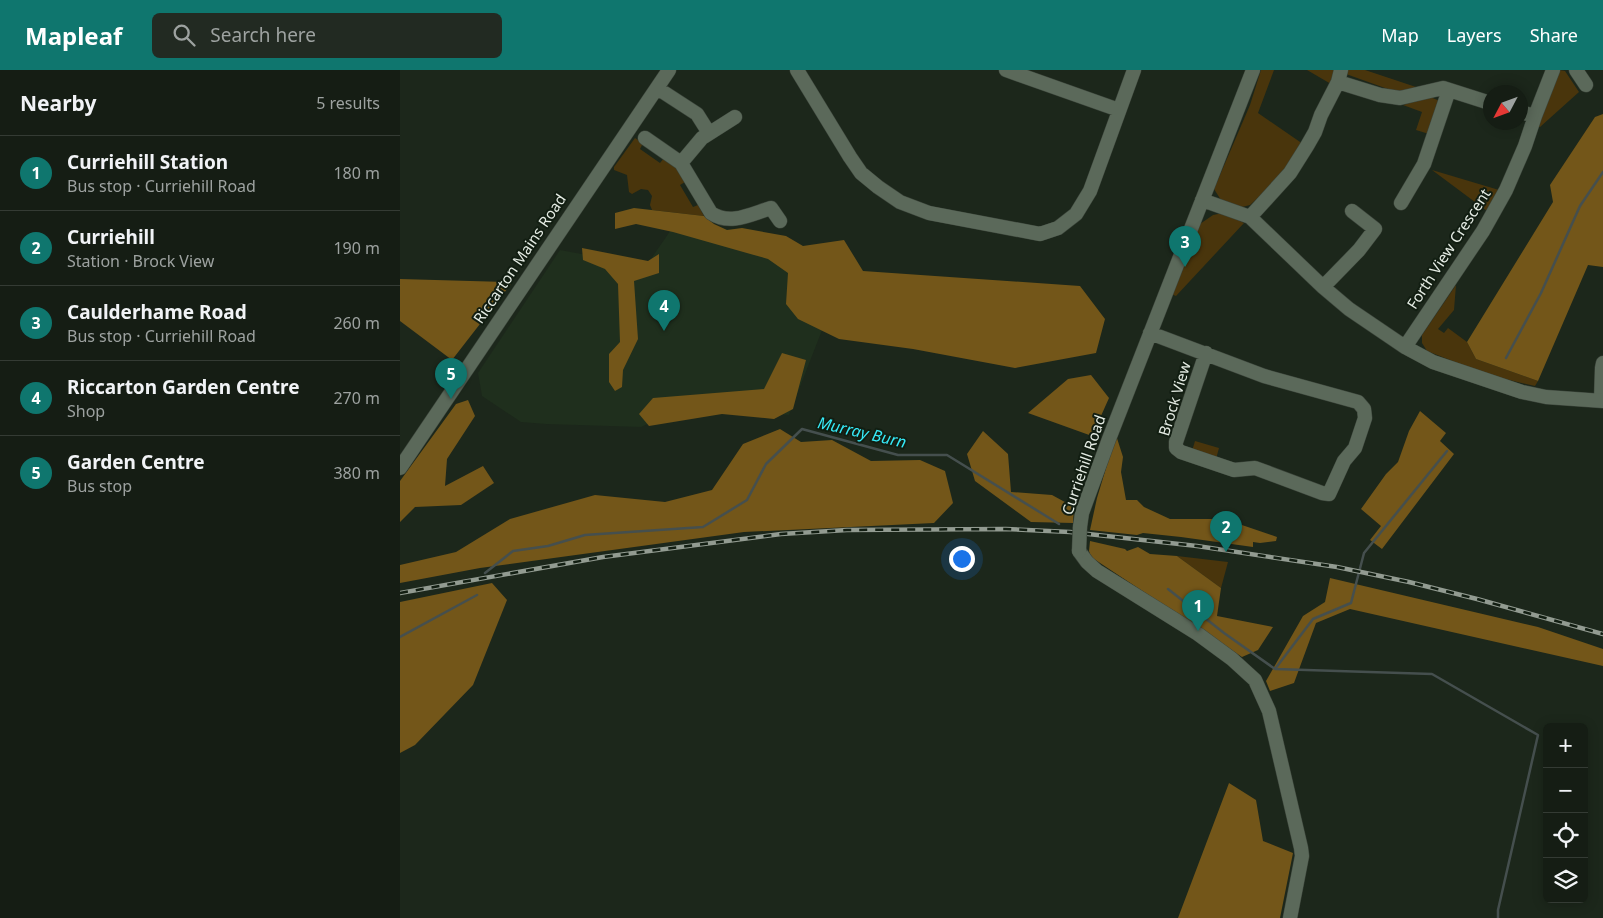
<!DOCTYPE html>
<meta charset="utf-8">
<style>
body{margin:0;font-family:"Noto Sans",sans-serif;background:#222a22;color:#f1f3f6}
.controls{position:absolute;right:15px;bottom:15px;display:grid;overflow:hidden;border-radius:8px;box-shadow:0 2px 12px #0003}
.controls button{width:45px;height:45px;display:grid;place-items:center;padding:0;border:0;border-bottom:1px solid #343b34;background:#151d14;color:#f1f3f6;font:25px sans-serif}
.compass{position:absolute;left:1083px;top:15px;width:45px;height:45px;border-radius:50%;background:#151d14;box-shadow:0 2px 12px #0003;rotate:229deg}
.you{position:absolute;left:561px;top:488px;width:18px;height:18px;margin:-12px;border:4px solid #fff;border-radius:50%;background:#1a73e8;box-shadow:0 0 0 8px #1a73e833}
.badge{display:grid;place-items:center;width:32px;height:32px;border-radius:50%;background:#0f766e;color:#fff;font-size:16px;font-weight:700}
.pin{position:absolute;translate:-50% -41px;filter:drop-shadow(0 1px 2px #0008)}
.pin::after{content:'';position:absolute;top:26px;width:18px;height:15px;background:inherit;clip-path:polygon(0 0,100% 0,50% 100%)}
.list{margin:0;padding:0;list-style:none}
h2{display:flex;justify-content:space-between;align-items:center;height:65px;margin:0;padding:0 20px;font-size:21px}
h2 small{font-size:16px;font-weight:400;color:#9da2a0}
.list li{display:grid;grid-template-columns:32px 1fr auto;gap:15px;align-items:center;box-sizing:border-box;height:75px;padding:0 20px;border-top:1px solid #343b34}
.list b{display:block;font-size:19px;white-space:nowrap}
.list p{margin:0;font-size:16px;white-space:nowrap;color:#9da2a0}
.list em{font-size:16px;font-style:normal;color:#9da2a0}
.icon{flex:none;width:28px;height:28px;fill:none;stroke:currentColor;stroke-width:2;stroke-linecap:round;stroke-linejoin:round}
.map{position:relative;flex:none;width:1203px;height:848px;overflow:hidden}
header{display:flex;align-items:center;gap:30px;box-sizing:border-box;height:70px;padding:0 25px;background:#0f766e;color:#fff}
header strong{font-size:24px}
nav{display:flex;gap:28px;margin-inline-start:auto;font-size:18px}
.search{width:350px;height:45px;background:#222a22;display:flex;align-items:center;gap:12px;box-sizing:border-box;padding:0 18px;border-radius:8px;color:#9da2a0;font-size:19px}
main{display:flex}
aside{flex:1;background:#151d14}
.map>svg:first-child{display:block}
.built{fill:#1f2f1d}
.green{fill:#49350c}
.forest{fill:#735619}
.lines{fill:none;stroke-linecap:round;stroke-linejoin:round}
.stream{stroke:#454f4e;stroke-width:2.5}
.minor-casing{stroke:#3c453b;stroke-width:15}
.minor{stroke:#5b695a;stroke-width:14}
.rail-casing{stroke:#929b91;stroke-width:4.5}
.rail{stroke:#121e12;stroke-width:2.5;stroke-dasharray:8;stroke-linecap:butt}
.minor-bridge-casing{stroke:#3c453b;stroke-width:15;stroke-linecap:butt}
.minor-bridge{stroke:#5b695a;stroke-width:14}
.labels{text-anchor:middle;stroke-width:4;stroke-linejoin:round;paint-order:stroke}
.street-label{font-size:15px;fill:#e5ece4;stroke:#121e12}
.water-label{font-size:16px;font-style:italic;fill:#36e9f7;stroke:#121e12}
</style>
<header>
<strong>Mapleaf</strong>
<div class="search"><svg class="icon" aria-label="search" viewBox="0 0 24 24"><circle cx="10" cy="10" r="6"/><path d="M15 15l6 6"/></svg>Search here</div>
<nav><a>Map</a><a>Layers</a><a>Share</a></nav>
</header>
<main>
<aside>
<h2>Nearby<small>5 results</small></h2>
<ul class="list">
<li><span class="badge">1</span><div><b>Curriehill Station</b><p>Bus stop · Curriehill Road</p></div><em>180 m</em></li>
<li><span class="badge">2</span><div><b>Curriehill</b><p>Station · Brock View</p></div><em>190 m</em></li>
<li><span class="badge">3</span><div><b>Caulderhame Road</b><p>Bus stop · Curriehill Road</p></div><em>260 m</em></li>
<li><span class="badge">4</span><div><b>Riccarton Garden Centre</b><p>Shop</p></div><em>270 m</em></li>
<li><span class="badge">5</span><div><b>Garden Centre</b><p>Bus stop</p></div><em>380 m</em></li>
</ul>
</aside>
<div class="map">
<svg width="1203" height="848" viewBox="0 0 1203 848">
<rect width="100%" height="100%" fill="#1c271b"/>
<path class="built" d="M 275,154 L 361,163 L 438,219 L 389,345 L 286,336 L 241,357 L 146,354 L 121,352 L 82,326 L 78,303 L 160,180 L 246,196 Z"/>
<path class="green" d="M 861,0 L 874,0 L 858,43 L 903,74 L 879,108 L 850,135 L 838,138 L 821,130 L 814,119 L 850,35 Z
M 907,0 L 936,0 L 931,14 Z
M 948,0 L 965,0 L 1019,18 L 999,23 L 946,4 Z
M 1159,0 L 1165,1 L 1179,22 L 1140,57 L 1137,56 Z
M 1030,27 L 1040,31 L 1029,64 L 1016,60 L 1022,42 L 1003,35 Z
M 235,68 L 243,73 L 240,79 L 260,93 L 264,88 L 276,98 L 285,112 L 280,115 L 293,137 L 298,135 L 304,146 L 252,140 L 250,135 L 252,126 L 248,120 L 241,119 L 232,124 L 229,122 L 227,105 L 214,100 L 214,97 Z
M 1032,100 L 1099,120 L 1087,141 Z
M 823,143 L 844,153 L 776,226 L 771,224 L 800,154 L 813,145 Z
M 1056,215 L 1054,240 L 1038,259 L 1044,263 L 1048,258 L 1067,272 L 1076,289 L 1138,311 L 1135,316 L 1088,305 L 1027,281 L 1022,273 L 1022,265 Z
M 795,371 L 819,378 L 816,389 L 792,381 Z
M 777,486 L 828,492 L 821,518 Z"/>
<path class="forest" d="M 1203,44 L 1203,197 L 1188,195 L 1138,311 L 1076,289 L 1067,272 L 1153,132 L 1150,115 L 1195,47 Z
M 234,138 L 304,146 L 314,154 L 327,160 L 342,158 L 386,166 L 403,176 L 444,170 L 463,201 L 680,216 L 705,249 L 696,283 L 615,298 L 513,279 L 439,269 L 398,249 L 386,234 L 388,203 L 368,189 L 273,162 L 236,154 L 215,159 L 215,143 Z
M 182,178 L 248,191 L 259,184 L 259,203 L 234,211 L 238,269 L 223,300 L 222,317 L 215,321 L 209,312 L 209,284 L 220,272 L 218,214 L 205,199 L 183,190 Z
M 0,209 L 106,212 L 111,214 L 52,290 L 0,251 Z
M 382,283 L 406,290 L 393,339 L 374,349 L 322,344 L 249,356 L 239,344 L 253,328 L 364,319 Z
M 691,305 L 709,328 L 692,366 L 628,343 L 668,309 Z
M 68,330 L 75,346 L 47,389 L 45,416 L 83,396 L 94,413 L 61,435 L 15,437 L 0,452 L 0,411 L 56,334 Z
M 1020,341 L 1046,363 L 1040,371 L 1054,384 L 982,479 L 970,470 L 981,456 L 961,439 L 986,404 L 998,392 L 1009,361 Z
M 380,359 L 401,372 L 432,370 L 471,391 L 520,390 L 545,401 L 553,433 L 534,453 L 344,462 L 80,498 L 0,513 L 0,495 L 56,482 L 110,449 L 195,425 L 265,432 L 312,420 L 343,374 Z
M 583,361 L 608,384 L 611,422 L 652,425 L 674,437 L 673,453 L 631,452 L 575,411 L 567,384 Z
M 716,365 L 723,387 L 721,402 L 726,430 L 737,430 L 744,437 L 770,449 L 823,449 L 827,454 L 839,454 L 877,467 L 876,471 L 860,473 L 853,472 L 853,477 L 781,467 L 743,463 L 737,465 L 690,460 L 697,428 Z
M 690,471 L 725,479 L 727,481 L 738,477 L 750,484 L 777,486 L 821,518 L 817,546 L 873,557 L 858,580 L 842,587 L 691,487 L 689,481 Z
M 930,508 L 1138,557 L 1203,579 L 1203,596 L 950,539 L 916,553 L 894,613 L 870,621 L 866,611 L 903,546 L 925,532 Z
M 92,513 L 107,530 L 73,615 L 15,675 L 0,683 L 0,532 Z
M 829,713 L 856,730 L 863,771 L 893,783 L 880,848 L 778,848 Z"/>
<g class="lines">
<path class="stream" d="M 1106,288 L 1141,223 L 1180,136 L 1203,102
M 85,503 L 113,481 L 148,476 L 185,465 L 303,457 L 347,430 L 366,394 L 402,359 L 498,385 L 547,385 L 659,454
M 768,519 L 824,563 L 875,599 L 1032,604 L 1138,665 L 1098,840 L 1098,848
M 0,567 L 77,525
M 875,599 L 913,549 L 951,533 L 964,483 L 1047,381"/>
<defs>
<path id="minor" d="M 397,0 L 450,87 L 461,103 L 478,117 L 500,132 L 529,143 L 640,164 L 658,158 L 676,144 L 690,121 L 734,0
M 606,0 L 719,40
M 1176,0 L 1186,15
M 938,12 L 980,25 L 1000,28 L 1043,18 L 1090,33
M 257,18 L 297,44 L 309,63
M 1120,42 L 1135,46
M 335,47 L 302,68 L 281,93 L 311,143 C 330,156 351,144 371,138 L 380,151
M 245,68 L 281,93
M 802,130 L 850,147 L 923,217 L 949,239 L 1005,277 L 1033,292 L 1122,322 L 1146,327 L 1203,331
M 1001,133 L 1024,94 L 1049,20
M 850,147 L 890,103 L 907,76 L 915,62 L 921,45 L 938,12 L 941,0
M 923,217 L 959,180 L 975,159 L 952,141
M 750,263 L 864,306 L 958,332 L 964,339 L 965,348 L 955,378 L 944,391 L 929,424 L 922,423 L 855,398 L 834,400 L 781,382 L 776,378 L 776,372 L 806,283
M 1005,277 L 1083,161 L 1106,120 L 1125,76 L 1135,46 L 1153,0
M 1201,331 L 1202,298 L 1203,293
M 0,398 L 269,0
M 680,457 L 682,443 L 709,369 L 853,0
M 679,481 L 687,492 L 697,501 L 798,564 L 832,589 L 855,610 L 869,641 L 901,778 L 902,786 L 890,848"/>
</defs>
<use href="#minor" class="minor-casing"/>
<use href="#minor" class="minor"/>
<defs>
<path id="rail" d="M 0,523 L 203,487 L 381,464 L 447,460 L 606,459 L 670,462 L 797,476 L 937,497 L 1009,512 L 1077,529 L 1203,564"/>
</defs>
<use href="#rail" class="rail-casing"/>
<use href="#rail" class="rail"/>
<defs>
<path id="minor-bridge" d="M 679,481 L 680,457"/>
</defs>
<use href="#minor-bridge" class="minor-bridge-casing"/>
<use href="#minor-bridge" class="minor-bridge"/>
</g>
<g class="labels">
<g class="street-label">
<text transform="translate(1049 179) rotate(-57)" y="5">Forth View Crescent</text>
<text transform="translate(120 189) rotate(-56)" y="5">Riccarton Mains Road</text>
<text transform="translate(775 329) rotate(-73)" y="5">Brock View</text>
<text transform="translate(684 395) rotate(-71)" y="5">Curriehill Road</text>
</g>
<g class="water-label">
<text transform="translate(462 362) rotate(13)" y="6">Murray Burn</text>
</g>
</g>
</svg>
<div class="controls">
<button>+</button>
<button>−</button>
<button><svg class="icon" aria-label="locate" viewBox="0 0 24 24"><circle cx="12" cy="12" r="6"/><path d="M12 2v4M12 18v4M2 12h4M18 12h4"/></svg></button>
<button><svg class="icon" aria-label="layers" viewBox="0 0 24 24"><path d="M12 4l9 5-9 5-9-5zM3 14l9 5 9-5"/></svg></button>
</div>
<svg class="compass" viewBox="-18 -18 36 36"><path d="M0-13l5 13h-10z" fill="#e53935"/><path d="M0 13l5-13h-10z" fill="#9da2a0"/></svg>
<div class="you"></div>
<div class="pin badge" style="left:798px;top:561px">1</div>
<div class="pin badge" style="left:826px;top:482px">2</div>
<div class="pin badge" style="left:785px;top:197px">3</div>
<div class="pin badge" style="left:264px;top:261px">4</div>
<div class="pin badge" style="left:51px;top:329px">5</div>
</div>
</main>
